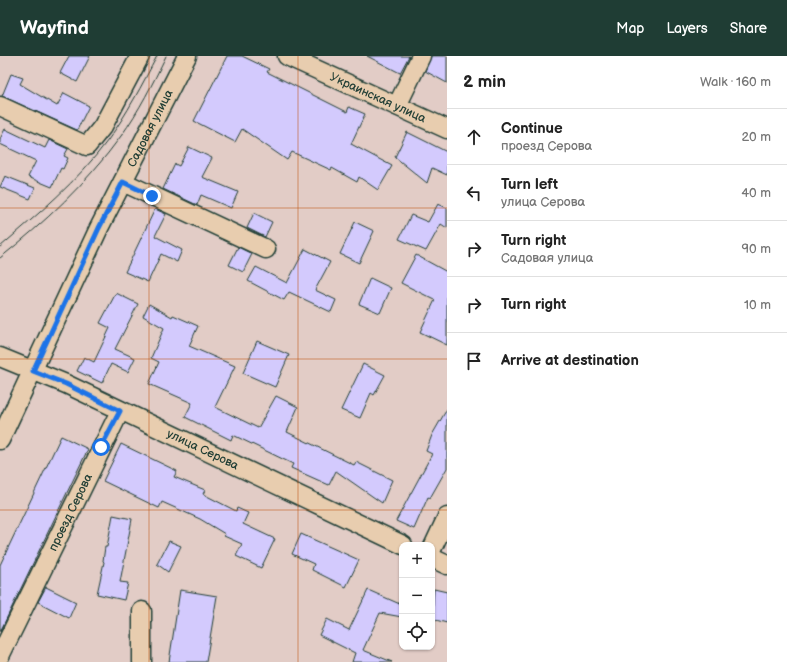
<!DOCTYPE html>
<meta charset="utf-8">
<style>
body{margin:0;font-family:"Balsamiq Sans",sans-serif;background:#f2f2f2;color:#222}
.controls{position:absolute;right:12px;bottom:12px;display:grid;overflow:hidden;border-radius:8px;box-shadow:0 1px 3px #0004}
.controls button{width:36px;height:36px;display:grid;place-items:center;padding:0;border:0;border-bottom:1px solid #e0e0e0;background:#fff;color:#222;font:20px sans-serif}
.stop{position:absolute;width:12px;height:12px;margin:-9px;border:3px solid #1a73e8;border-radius:50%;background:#fff}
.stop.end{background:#1a73e8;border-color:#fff;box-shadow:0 1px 4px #0008}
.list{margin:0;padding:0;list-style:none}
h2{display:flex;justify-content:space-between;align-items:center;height:52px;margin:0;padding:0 16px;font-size:17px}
h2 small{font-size:13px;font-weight:400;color:#767676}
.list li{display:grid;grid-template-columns:26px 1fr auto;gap:12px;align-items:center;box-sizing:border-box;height:56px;padding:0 16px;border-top:1px solid #e0e0e0}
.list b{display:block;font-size:15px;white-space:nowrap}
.list p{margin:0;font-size:13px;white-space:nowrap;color:#767676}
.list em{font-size:13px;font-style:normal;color:#767676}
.icon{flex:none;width:22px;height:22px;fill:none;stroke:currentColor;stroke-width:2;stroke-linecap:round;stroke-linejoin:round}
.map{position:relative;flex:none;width:447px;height:606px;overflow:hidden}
header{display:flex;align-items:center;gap:24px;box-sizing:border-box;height:56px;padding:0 20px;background:#1f3d34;color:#fff}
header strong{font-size:19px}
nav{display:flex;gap:22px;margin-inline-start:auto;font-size:14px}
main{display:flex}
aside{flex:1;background:#fff}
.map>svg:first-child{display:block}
.building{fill:#d3cafd;stroke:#1f3d34}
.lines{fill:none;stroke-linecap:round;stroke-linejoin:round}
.minor-casing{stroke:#1f3d34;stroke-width:21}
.minor{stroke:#e8cdaf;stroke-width:18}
.tram{stroke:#1f3d34;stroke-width:1}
.route{stroke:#1a73e8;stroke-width:5}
.grid{fill:none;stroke:#c05314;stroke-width:1;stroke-opacity:0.55}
.labels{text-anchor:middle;stroke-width:3.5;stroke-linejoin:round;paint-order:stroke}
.street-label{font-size:12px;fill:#1f3d34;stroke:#e8cdaf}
</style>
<header>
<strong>Wayfind</strong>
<nav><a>Map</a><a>Layers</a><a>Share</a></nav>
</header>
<main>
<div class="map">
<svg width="447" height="606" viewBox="0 0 447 606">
<rect width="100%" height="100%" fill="#e2ccc6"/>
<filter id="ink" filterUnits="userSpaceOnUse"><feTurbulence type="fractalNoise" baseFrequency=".025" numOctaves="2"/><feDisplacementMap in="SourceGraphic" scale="8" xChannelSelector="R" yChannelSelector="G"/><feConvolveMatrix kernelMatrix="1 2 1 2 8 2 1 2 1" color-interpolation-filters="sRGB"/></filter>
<g filter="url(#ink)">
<path class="building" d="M 69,0 L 90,0 L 77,26 L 60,17 Z
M 227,0 L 242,0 L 269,13 L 267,16 L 347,56 L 349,51 L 365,58 L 351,88 L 392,110 L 378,134 L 359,121 L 357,126 L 332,112 L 331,114 L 292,96 L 287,104 L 242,73 L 235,86 L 194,65 Z
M 367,0 L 409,0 L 400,17 Z
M 431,0 L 447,0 L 447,27 L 425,15 Z
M 11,18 L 23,22 L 20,28 L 57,50 L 64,37 L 89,50 L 77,74 L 2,40 Z
M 5,73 L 45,92 L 49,84 L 68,93 L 64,100 L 68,102 L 63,113 L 61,112 L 52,131 L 28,121 L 36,105 L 0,88 L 0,83 Z
M 407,76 L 447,96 L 447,119 L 432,112 L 427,127 L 395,101 Z
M 189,91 L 212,102 L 202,121 L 238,136 L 231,152 L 201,139 L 197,149 L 163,133 L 175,108 L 179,110 Z
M 5,120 L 35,132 L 30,143 L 0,131 Z
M 438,148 L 447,152 L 447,172 L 441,168 L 426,195 L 399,183 L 411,159 L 428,166 Z
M 155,153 L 166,158 L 155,180 L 182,194 L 177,206 L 161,198 L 148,226 L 125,216 Z
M 254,157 L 272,166 L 265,181 L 247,172 Z
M 355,166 L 374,175 L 359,207 L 340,198 Z
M 238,191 L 252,198 L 243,216 L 229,209 Z
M 305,193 L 330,206 L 315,234 L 336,244 L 331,256 L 289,236 L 284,244 L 248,225 L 256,211 L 287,227 Z
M 416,199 L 447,216 L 447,289 L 420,276 L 435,244 L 401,227 Z
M 370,222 L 391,232 L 380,257 L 359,248 Z
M 116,237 L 138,248 L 115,293 L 135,302 L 128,316 L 111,308 L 102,327 L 77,315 L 84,301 L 94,306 L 110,272 L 100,267 Z
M 149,248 L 172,261 L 173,259 L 198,270 L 189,290 L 235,310 L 215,351 L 258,372 L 276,340 L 298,351 L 287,376 L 354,409 L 356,406 L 392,424 L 382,447 L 336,415 L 329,429 L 291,412 L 293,408 L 233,379 L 231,384 L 185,361 L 192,347 L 149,328 L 159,306 L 151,302 L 164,272 L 143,260 Z
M 257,285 L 289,299 L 275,331 L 243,317 Z
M 363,308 L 385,319 L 374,339 L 371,337 L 360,362 L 341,354 Z
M 447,353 L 447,412 L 430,442 L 428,441 L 414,473 L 396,465 L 432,398 L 426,395 L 432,379 Z
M 61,380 L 88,393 L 0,576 L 0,509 Z
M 121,388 L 177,415 L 174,421 L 205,434 L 203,438 L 236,455 L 237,452 L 248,457 L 243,468 L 275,483 L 261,512 L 236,500 L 242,488 L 224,480 L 225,478 L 200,463 L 162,446 L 159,452 L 103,425 Z
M 113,459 L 132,463 L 120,526 L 128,527 L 124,544 L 97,538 L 104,506 L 103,505 L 105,491 L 107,491 Z
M 301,478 L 359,504 L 346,531 L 312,514 L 314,508 L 292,498 Z
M 169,485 L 181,490 L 168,516 L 157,508 Z
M 46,531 L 76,546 L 69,562 L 38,546 Z
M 434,533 L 447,536 L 447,567 L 432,563 Z
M 180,534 L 217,540 L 206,606 L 169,606 Z
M 368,534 L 402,549 L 402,561 L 380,557 L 363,594 L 392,606 L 352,606 L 355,597 L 319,579 L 327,563 L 349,574 Z"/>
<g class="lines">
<defs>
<g id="minor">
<path id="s1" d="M 287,0 L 447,73"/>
<path d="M 0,50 L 87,90 L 103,70 L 140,0"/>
<path d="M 397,50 L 421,0"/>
<path d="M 123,126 L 266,193"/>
<path id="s2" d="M 0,301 L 66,328 L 403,489"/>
<path id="s3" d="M 0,384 L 99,172 L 187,0"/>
<path d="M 432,493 L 447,461"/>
<path d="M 432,502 L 447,509"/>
<path id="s4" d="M 0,600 L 120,355"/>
<path d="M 142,606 L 142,555"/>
</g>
</defs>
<use href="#minor" class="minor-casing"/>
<use href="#minor" class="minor"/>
<path class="tram" d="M 0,191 C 38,158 78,125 108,84 C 127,58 142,29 157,0
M 0,202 C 44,167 88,126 121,80 C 139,55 153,27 166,0"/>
</g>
</g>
<g class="lines" filter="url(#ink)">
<path class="route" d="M 101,391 L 120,355 L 66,328 L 33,315 L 99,172 L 123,126 L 152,140"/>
</g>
<path class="grid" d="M 149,0 L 149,606M 298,0 L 298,606M 0,152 L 447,152M 0,303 L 447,303M 0,454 L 447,454"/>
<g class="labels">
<g class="street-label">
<text dy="4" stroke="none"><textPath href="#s1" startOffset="100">Украинская улица</textPath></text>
<text dy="4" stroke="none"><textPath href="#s3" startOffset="346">Садовая улица</textPath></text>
<text dy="4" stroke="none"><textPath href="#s2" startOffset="223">улица Серова</textPath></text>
<text dy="4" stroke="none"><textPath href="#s4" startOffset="160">проезд Серова</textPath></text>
</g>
</g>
</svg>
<div class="controls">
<button>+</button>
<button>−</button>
<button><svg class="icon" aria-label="locate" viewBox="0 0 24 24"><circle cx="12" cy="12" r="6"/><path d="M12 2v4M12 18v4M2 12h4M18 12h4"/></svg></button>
</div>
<div class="stop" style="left:101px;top:391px"></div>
<div class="stop end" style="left:152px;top:140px"></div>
</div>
<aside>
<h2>2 min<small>Walk · 160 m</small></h2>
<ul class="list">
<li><svg class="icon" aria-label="ahead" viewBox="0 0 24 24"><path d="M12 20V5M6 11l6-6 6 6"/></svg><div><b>Continue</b><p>проезд Серова</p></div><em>20 m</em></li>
<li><svg class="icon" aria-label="left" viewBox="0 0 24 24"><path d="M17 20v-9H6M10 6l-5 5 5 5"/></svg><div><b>Turn left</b><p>улица Серова</p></div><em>40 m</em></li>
<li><svg class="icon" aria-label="right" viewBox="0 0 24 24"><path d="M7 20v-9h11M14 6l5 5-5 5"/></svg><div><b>Turn right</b><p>Садовая улица</p></div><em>90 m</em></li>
<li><svg class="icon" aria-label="right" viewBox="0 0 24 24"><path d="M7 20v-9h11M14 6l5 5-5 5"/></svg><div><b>Turn right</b></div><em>10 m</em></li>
<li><svg class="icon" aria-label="arrive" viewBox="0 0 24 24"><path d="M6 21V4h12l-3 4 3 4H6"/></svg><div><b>Arrive at destination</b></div></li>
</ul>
</aside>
</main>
